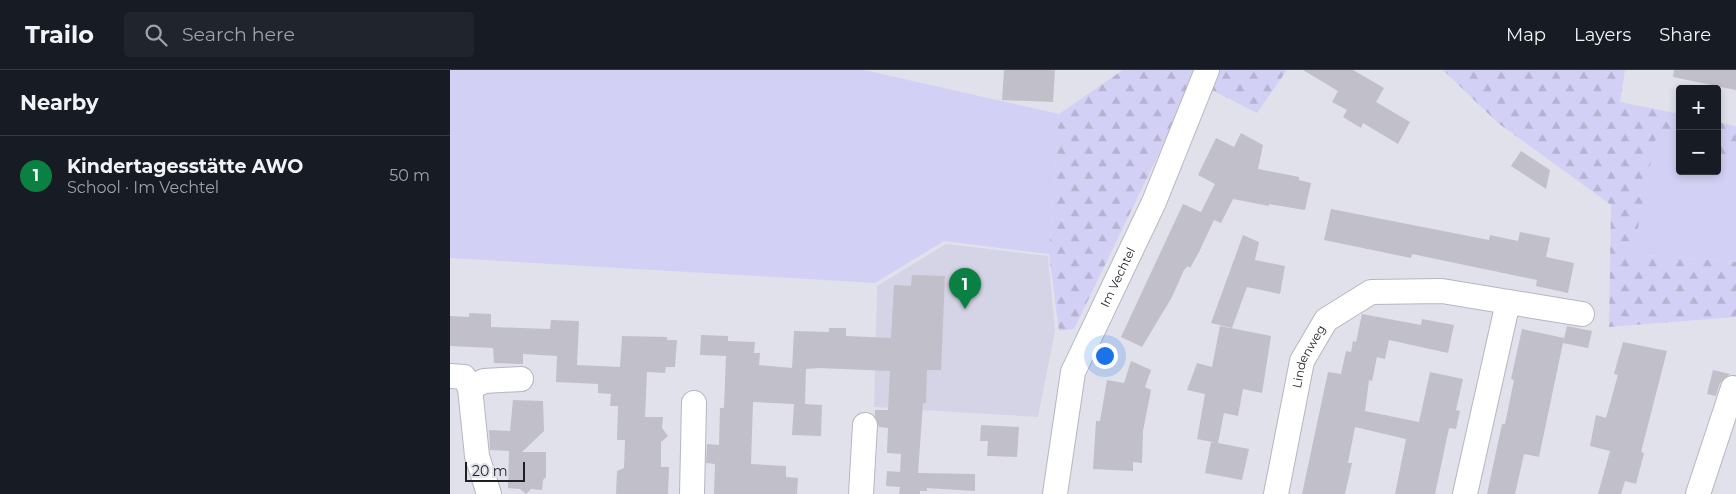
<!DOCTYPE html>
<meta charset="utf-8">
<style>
body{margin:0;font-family:Montserrat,sans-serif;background:#20242c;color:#f1f3f6}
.controls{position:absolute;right:15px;top:15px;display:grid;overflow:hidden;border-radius:5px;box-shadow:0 2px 8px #0003}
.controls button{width:45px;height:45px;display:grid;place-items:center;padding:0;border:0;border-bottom:1px solid #363941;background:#171b24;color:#f1f3f6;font:25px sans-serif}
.scale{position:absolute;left:15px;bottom:12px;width:60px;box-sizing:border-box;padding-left:5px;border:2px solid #1f1f23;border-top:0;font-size:14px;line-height:18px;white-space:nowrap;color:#1f1f23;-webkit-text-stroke:4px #e1e1ec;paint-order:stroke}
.you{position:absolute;left:654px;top:285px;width:18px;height:18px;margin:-12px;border:4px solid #fff;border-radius:50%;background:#1a73e8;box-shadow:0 0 0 8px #1a73e833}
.badge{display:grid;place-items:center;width:32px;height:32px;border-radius:50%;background:#0b8043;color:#fff;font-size:16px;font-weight:700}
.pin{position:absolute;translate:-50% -41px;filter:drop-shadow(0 1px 2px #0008)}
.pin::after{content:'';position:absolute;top:26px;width:18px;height:15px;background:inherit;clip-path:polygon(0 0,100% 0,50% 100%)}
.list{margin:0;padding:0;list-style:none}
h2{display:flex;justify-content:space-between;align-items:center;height:65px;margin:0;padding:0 20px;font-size:21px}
h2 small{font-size:16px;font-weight:400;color:#9ea1a6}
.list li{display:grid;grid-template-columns:32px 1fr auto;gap:15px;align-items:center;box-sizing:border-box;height:80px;padding:0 20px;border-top:1px solid #363941}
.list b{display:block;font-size:19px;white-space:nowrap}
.list p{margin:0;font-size:16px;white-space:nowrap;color:#9ea1a6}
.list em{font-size:16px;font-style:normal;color:#9ea1a6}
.icon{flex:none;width:28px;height:28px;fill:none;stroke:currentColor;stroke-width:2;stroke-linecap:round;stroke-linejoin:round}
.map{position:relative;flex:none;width:1286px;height:424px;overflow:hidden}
header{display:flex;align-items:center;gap:30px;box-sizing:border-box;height:70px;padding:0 25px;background:#171b24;border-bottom:1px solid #363941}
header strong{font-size:24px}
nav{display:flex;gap:28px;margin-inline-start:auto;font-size:18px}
.search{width:350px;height:45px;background:#20242c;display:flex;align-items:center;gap:12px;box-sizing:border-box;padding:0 18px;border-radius:5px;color:#9ea1a6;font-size:19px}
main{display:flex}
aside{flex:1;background:#171b24}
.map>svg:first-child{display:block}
.built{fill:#d5d4e6}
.grass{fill:#d3d0f5}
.forest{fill:url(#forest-firs)}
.building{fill:#c0bfca}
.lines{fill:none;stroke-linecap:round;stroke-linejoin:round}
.street-casing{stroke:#b6b6c1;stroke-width:26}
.street{stroke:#fff;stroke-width:24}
.labels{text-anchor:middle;stroke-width:4;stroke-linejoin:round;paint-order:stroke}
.street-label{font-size:12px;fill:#1f1f23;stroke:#e1e1ec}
</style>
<header>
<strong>Trailo</strong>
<div class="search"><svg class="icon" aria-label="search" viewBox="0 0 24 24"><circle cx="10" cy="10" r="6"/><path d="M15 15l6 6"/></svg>Search here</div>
<nav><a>Map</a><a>Layers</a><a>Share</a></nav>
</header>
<main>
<aside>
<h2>Nearby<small></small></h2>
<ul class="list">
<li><span class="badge">1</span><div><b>Kindertagesstätte AWO</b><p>School · Im Vechtel</p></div><em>50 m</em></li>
</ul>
</aside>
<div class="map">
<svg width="1286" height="424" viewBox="0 0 1286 424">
<defs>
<pattern id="forest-firs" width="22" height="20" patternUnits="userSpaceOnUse" patternTransform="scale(1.25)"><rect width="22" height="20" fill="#d3d0f5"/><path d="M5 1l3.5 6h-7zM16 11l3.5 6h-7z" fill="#b5b2d2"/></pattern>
</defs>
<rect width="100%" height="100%" fill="#e1e1ec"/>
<path class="built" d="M 496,174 L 598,186 L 605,261 L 588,347 L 424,337 L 427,216 Z"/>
<path class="grass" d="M 0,0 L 414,0 L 609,44 L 599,184 L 494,171 L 425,213 L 0,188 Z
M 1205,69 L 1230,75 L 1230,101 L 1267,101 L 1267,84 L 1286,88 L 1286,192 L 1182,184 Z"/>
<path class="forest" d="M 673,0 L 837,0 L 807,43 L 744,11 L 624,259 L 609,261 L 599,184 L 609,44 Z
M 993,0 L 1175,0 L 1170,32 L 1230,44 L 1230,75 L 1205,70 L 1183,184 L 1286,192 L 1286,247 L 1159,257 L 1161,135 L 1048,53 Z
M 1267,52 L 1286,56 L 1286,88 L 1267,84 Z"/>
<path class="building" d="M 554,0 L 605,0 L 603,32 L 552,30 Z
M 853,0 L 903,0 L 934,18 L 926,32 L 960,52 L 948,74 L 913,53 L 911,58 L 893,47 L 897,40 L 882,32 L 888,21 Z
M 1224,0 L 1286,0 L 1286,20 L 1223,7 Z
M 791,63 L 813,75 L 808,99 L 849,107 L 849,110 L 861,113 L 855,140 L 819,134 L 819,136 L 783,129 L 771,153 L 764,150 L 749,182 L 740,198 L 738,196 L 734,200 L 722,227 L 692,277 L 671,267 L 733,134 L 751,142 L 765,114 L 748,105 L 766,68 L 784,77 Z
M 1071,81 L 1100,100 L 1096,119 L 1061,96 Z
M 881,139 L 1039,170 L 1040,165 L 1068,171 L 1070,162 L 1100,168 L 1096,187 L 1124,193 L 1118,223 L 1086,216 L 1087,210 L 962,184 L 961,188 L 874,170 Z
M 793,165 L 809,172 L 805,190 L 835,196 L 830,224 L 797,217 L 782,258 L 761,253 Z
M 462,205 L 495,206 L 491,300 L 477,300 L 476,333 L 473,333 L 468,403 L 525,404 L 525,421 L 477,418 L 477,421 L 470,421 L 470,424 L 449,424 L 450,417 L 436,416 L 437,401 L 450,402 L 451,384 L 437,383 L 438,358 L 429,357 L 425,346 L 425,340 L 438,340 L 440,301 L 369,298 L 356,299 L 355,334 L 372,335 L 371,366 L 342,365 L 344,334 L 303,332 L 301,394 L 336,396 L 336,407 L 348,408 L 347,424 L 264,424 L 265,394 L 256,393 L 257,374 L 269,375 L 270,338 L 274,338 L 276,286 L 250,285 L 251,265 L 278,266 L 278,271 L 305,272 L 304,283 L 310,283 L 309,295 L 342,298 L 344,261 L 379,262 L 379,258 L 396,258 L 396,266 L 441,268 L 444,215 L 461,216 Z
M 19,243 L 41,244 L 41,257 L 100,259 L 101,250 L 129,251 L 127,295 L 170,297 L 172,266 L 217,267 L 217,270 L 227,270 L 225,297 L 216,297 L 215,303 L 197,302 L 195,347 L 213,347 L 212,358 L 218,366 L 211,372 L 211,397 L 219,397 L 218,424 L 166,424 L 167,401 L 174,398 L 175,370 L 167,370 L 168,336 L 160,336 L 161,324 L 148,323 L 148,314 L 106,312 L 107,286 L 73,284 L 73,294 L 44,293 L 43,278 L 0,276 L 0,246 L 19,247 Z
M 912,244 L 971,255 L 972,249 L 1004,255 L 998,283 L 939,270 L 935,289 L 927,287 L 922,311 L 919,310 L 915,341 L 969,352 L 980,302 L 1013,309 L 1006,340 L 1010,341 L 1006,359 L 999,358 L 985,424 L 945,424 L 956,369 L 905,357 L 898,393 L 902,393 L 895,424 L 852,424 L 878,302 L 891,304 L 896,281 L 901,282 L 903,271 L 906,272 Z
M 770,256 L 821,266 L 812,323 L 793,319 L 788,346 L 774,343 L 768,373 L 799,379 L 792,410 L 755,403 L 761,372 L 768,373 L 747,369 L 755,324 L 737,320 L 747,293 L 762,297 Z
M 1117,256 L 1142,261 L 1138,278 L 1113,273 Z
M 1072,259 L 1114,268 L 1089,387 L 1074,384 L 1065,424 L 1037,424 L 1052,354 L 1055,354 L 1064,310 L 1061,309 Z
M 1173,272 L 1217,281 L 1191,382 L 1194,383 L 1186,414 L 1175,411 L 1171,424 L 1148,424 L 1160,381 L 1140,376 L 1146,345 L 1156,348 L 1168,305 L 1164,304 Z
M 681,291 L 701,300 L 695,317 L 701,320 L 693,361 L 692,393 L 683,392 L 683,401 L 643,399 L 646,351 L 650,351 L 657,310 L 674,313 Z
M 1263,300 L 1280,304 L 1270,313 L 1266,326 L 1257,324 Z
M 63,330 L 93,331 L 94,361 L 72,382 L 96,382 L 96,407 L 93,410 L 92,420 L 81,419 L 76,424 L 70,419 L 58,418 L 59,381 L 40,380 L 39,360 L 60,361 Z
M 531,355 L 569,357 L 567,387 L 537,386 L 538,371 L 530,371 Z"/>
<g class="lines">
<defs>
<g id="street">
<path d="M 0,306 L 14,307 L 20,318 L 27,386 L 39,424"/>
<path d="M 20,318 L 34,311 L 71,309"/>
<path d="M 242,424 L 244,333"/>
<path d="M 411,424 L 415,355"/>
<path id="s1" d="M 605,424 L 623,302 L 704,132 L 757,0"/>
<path id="s2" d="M 826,424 L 852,291 L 876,250 L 921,222 L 992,221 L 1132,244"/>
<path d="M 1015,424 L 1058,232"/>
<path d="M 1248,424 L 1283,318"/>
</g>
</defs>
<use href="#street" class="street-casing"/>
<use href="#street" class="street"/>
</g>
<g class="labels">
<g class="street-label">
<text dy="4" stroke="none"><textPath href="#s1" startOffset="228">Im Vechtel</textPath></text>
<text dy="4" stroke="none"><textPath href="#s2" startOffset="142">Lindenweg</textPath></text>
</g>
</g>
</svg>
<div class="controls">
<button>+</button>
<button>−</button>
</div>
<div class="scale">20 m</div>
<div class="you"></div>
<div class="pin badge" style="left:515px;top:239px">1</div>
</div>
</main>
